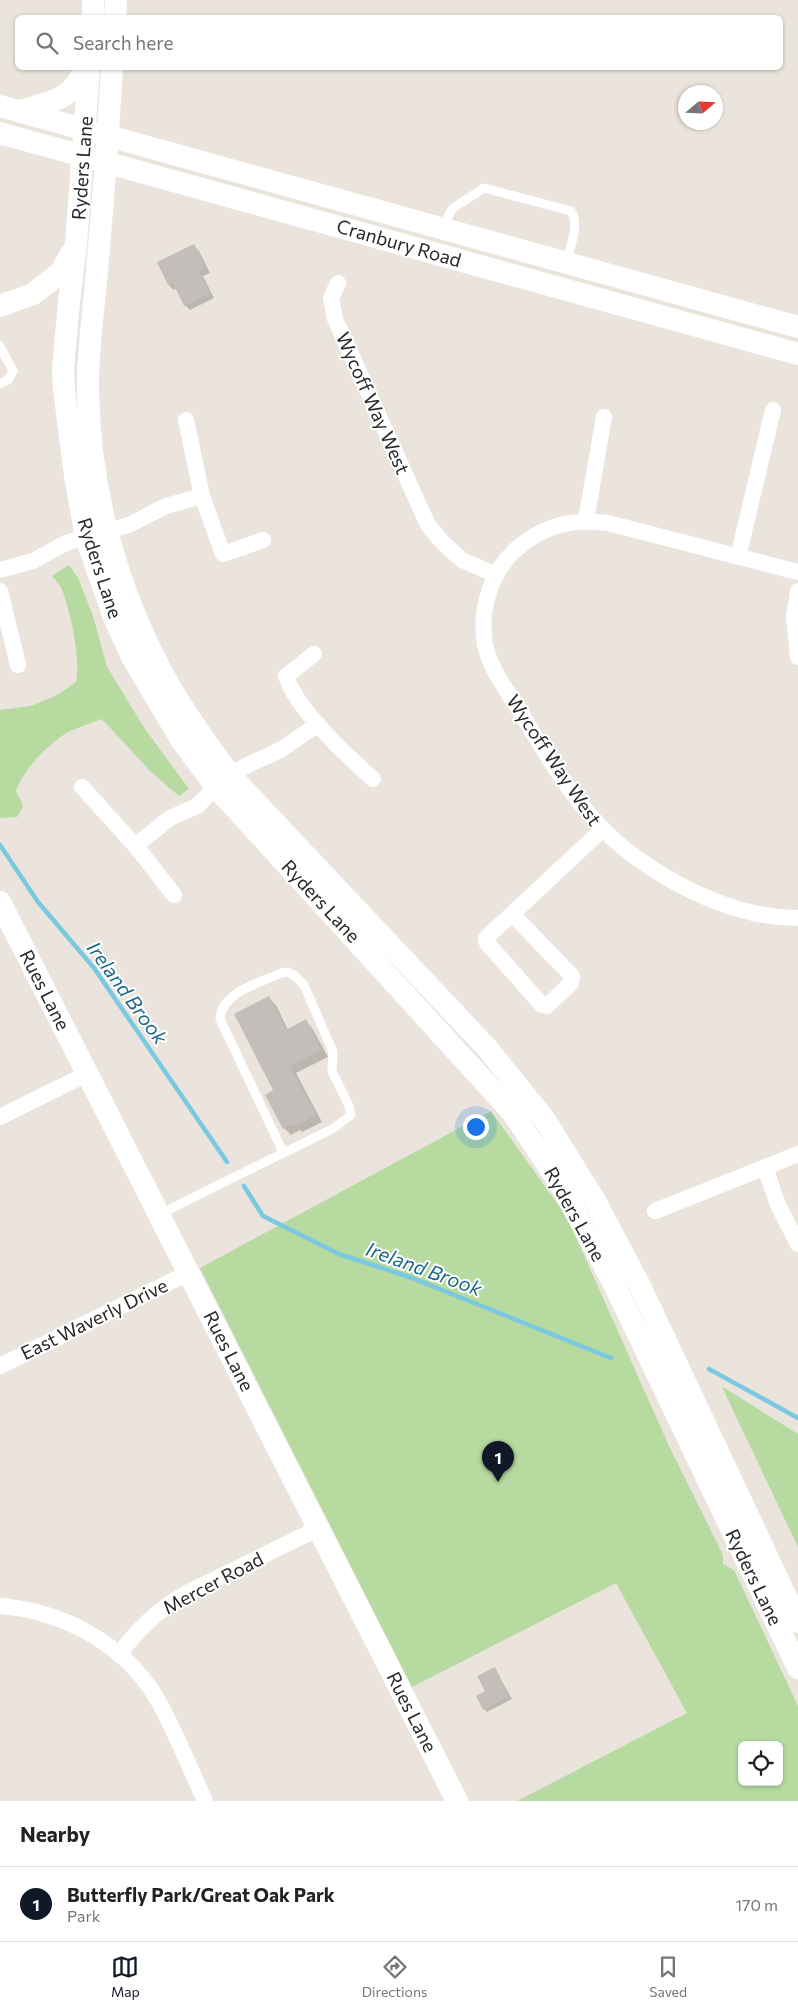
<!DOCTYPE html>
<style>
body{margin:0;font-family:Commissioner,sans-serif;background:#f6f6f6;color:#222}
.controls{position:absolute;right:15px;bottom:15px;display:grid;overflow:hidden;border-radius:8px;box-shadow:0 1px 4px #0004}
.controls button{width:45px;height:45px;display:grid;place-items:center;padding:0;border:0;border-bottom:1px solid #e0e0e0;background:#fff;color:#222;font:25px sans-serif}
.compass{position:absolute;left:678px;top:85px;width:45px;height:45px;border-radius:50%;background:#fff;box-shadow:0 1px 4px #0004;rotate:71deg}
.you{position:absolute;left:475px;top:1126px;width:18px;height:18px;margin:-12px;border:4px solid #fff;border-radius:50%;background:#1a73e8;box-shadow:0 0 0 8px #1a73e833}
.badge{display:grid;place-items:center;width:32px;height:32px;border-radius:50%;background:#111827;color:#fff;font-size:16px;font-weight:700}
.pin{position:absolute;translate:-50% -41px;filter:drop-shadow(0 1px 2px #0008)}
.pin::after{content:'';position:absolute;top:26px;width:18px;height:15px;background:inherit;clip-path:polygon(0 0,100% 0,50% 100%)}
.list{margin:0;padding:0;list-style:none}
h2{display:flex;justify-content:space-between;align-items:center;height:65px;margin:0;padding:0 20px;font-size:21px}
h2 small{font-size:16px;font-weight:400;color:#767676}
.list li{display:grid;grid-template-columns:32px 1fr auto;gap:15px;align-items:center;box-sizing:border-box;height:75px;padding:0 20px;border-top:1px solid #e0e0e0}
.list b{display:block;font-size:19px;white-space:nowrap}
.list p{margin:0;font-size:16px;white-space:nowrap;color:#767676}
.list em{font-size:16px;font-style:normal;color:#767676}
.icon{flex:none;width:28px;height:28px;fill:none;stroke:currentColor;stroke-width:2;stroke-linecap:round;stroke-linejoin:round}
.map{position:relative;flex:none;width:798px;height:1801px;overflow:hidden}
.search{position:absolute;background:#fff;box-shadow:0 1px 4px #0004;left:15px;right:15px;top:15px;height:55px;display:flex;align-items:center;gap:12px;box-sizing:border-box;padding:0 18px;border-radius:8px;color:#767676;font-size:19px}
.sheet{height:140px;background:#fff}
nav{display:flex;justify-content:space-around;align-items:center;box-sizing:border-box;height:70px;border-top:1px solid #e0e0e0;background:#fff;font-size:14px;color:#767676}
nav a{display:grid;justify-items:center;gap:2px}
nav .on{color:#111827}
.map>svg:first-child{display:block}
.green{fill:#b6da9f;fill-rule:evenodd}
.shadow{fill:#0003}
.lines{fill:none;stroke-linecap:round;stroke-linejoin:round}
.stream{stroke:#7bc9e0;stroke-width:4.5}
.building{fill:#c2beb9}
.lane{stroke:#fff;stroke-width:9}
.street{stroke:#fff;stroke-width:16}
.secondary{stroke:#fff;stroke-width:22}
.labels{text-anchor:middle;stroke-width:4;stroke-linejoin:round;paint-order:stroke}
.street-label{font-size:19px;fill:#292929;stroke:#fff}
.water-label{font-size:20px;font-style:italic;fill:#1c698a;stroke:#fff}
</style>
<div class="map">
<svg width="798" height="1801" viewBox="0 0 798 1801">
<rect width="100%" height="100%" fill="#eae4dd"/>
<path class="green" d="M 69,565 L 78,578 L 93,616 L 107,667 L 145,729 L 189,789 L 179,796 L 152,773 L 102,719 C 91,723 79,727 68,732 C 49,743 23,770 16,791 L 23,806 L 17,817 L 0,818 L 0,710 L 31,706 L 59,694 L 76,682 C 81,657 71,616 63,592 C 61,586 56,581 52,576 Z
M 491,1111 L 567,1217 L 669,1446 L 723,1555 L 723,1564 L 734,1570 L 798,1706 L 798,1801 L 517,1801 L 687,1713 L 616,1583 L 412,1687 L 200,1268 ZM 742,1745 L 779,1745 L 779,1782 L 742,1782 Z
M 723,1387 L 798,1434 L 798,1547 L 722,1387 Z"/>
<path class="shadow" d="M 194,246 L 199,251 L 210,273 L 203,276 L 214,298 L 190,310 L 185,305 L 177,288 L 174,290 L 169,285 L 159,263 Z
M 269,998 L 276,1005 L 288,1030 L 306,1021 L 312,1028 L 328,1057 L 296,1073 L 322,1122 L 302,1132 L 300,1130 L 291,1135 L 284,1128 L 275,1091 Z
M 495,1669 L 512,1699 L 487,1712 L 484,1709 L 486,1692 Z"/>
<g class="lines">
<path class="stream" d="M 0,845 L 38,902 L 94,968 L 227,1162
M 244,1186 L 263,1216 L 339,1254 L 412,1278 L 611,1358
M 709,1369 L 798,1418"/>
</g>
<path class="building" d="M 194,244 L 206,268 L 199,271 L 210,293 L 184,306 L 173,283 L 168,285 L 157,262 Z
M 269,996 L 286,1030 L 306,1019 L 322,1050 L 290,1066 L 316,1115 L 294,1126 L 293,1124 L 283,1129 L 265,1095 L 273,1090 L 234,1014 Z
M 495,1667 L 509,1696 L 483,1710 L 476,1696 L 485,1691 L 477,1676 Z"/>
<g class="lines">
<path class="lane" d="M 442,227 L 453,208 L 484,188 L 571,211 C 580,225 570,247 566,263
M 0,346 L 13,371 L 9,379 L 0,384
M 160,1214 L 334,1128 L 351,1115 L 349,1106 L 332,1071 L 333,1052 L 304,985 L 295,976 L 288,972 L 281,973 C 260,983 221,992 220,1019 L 283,1152"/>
<path class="street" d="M 338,283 L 331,298 L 335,319 L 428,525 L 444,544 L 462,560 L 496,575
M 186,420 L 202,496 L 223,554 L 263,540
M 586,520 L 604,417
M 738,557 L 773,410
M 0,570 L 33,561 L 66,543 L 129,525 L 166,506 L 202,496
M 798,572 L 608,523 C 576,518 545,525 520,546 C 491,569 479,609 485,645 C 490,668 505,688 518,708 C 550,761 583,819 634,856 C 680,890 740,918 798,918
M 0,591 L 18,665
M 798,591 L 794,616 L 798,657
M 314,654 L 286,676 C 296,709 346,755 373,779
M 82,787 L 139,850 L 174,895
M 135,846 L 170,818 L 197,806 L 216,787 L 230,775 L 248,765 L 282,749 L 318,724
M 512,914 L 572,976 L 571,983 L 547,1006 L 542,1005 L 487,943 L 486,939 L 488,936 Z
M 512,914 L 603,829
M 0,1117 L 87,1074
M 765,1167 L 778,1205 L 798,1244
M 655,1211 L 798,1154
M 0,1366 L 188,1273
M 0,1606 C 62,1611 123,1643 156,1697 C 175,1730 189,1766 205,1801
M 119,1655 C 137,1629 158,1610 185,1594 L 319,1528"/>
<path class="secondary" d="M 93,0 L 93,18
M 115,18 L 116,0
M 89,68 L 76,244 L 69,302 L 63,369 L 64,390 L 75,475 L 86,538 L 115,620 L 132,657 L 182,741 L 216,787 L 513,1113 L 562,1187 L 613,1282 L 798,1668
M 112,68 C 108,136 103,203 97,271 C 94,311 87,352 88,392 C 90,492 117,590 165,678 C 184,712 207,744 230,775 L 487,1048 L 545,1120 L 594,1199 L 640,1286 L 798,1622
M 0,106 L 798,327
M 19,111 C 49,102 73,101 85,68
M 0,133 L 798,354
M 0,306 L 33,294 L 61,272 L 72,252
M 0,902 L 457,1801"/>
</g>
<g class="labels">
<g class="street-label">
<text transform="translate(82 168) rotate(-86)" y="7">Ryders Lane</text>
<text transform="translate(399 243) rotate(16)" y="7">Cranbury Road</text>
<text transform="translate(373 403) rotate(66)" y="7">Wycoff Way West</text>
<text transform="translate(100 568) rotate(72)" y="7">Ryders Lane</text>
<text transform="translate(554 760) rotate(56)" y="7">Wycoff Way West</text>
<text transform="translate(321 901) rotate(47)" y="7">Ryders Lane</text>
<text transform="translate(45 990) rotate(63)" y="7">Rues Lane</text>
<text transform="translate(575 1214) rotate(61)" y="7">Ryders Lane</text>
<text transform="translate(94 1319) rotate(-26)" y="7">East Waverly Drive</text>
<text transform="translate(229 1351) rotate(63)" y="7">Rues Lane</text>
<text transform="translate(754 1577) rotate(64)" y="7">Ryders Lane</text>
<text transform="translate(213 1583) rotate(-28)" y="7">Mercer Road</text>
<text transform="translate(412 1712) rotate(63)" y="7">Rues Lane</text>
</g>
<g class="water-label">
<text transform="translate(127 993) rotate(54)" y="7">Ireland Brook</text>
<text transform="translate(424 1269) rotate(20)" y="7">Ireland Brook</text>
</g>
</g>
</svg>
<div class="controls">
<button><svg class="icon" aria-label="locate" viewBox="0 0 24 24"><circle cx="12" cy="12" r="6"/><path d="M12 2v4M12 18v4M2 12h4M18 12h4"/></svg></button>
</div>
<svg class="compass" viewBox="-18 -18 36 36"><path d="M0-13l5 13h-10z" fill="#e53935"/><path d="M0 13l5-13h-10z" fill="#767676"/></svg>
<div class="you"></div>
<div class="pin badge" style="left:498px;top:1482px">1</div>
<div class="search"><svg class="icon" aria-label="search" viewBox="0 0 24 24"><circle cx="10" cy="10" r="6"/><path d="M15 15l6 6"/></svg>Search here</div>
</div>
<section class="sheet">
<h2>Nearby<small></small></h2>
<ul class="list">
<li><span class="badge">1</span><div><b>Butterfly Park/Great Oak Park</b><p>Park</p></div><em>170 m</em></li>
</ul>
</section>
<nav>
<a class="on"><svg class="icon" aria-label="map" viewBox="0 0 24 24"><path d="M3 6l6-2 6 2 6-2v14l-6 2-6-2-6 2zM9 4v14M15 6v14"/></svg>Map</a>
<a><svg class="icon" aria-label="directions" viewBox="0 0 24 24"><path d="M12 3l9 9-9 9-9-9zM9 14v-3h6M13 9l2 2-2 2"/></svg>Directions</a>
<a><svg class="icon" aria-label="saved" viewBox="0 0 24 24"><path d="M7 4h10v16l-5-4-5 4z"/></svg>Saved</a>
</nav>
